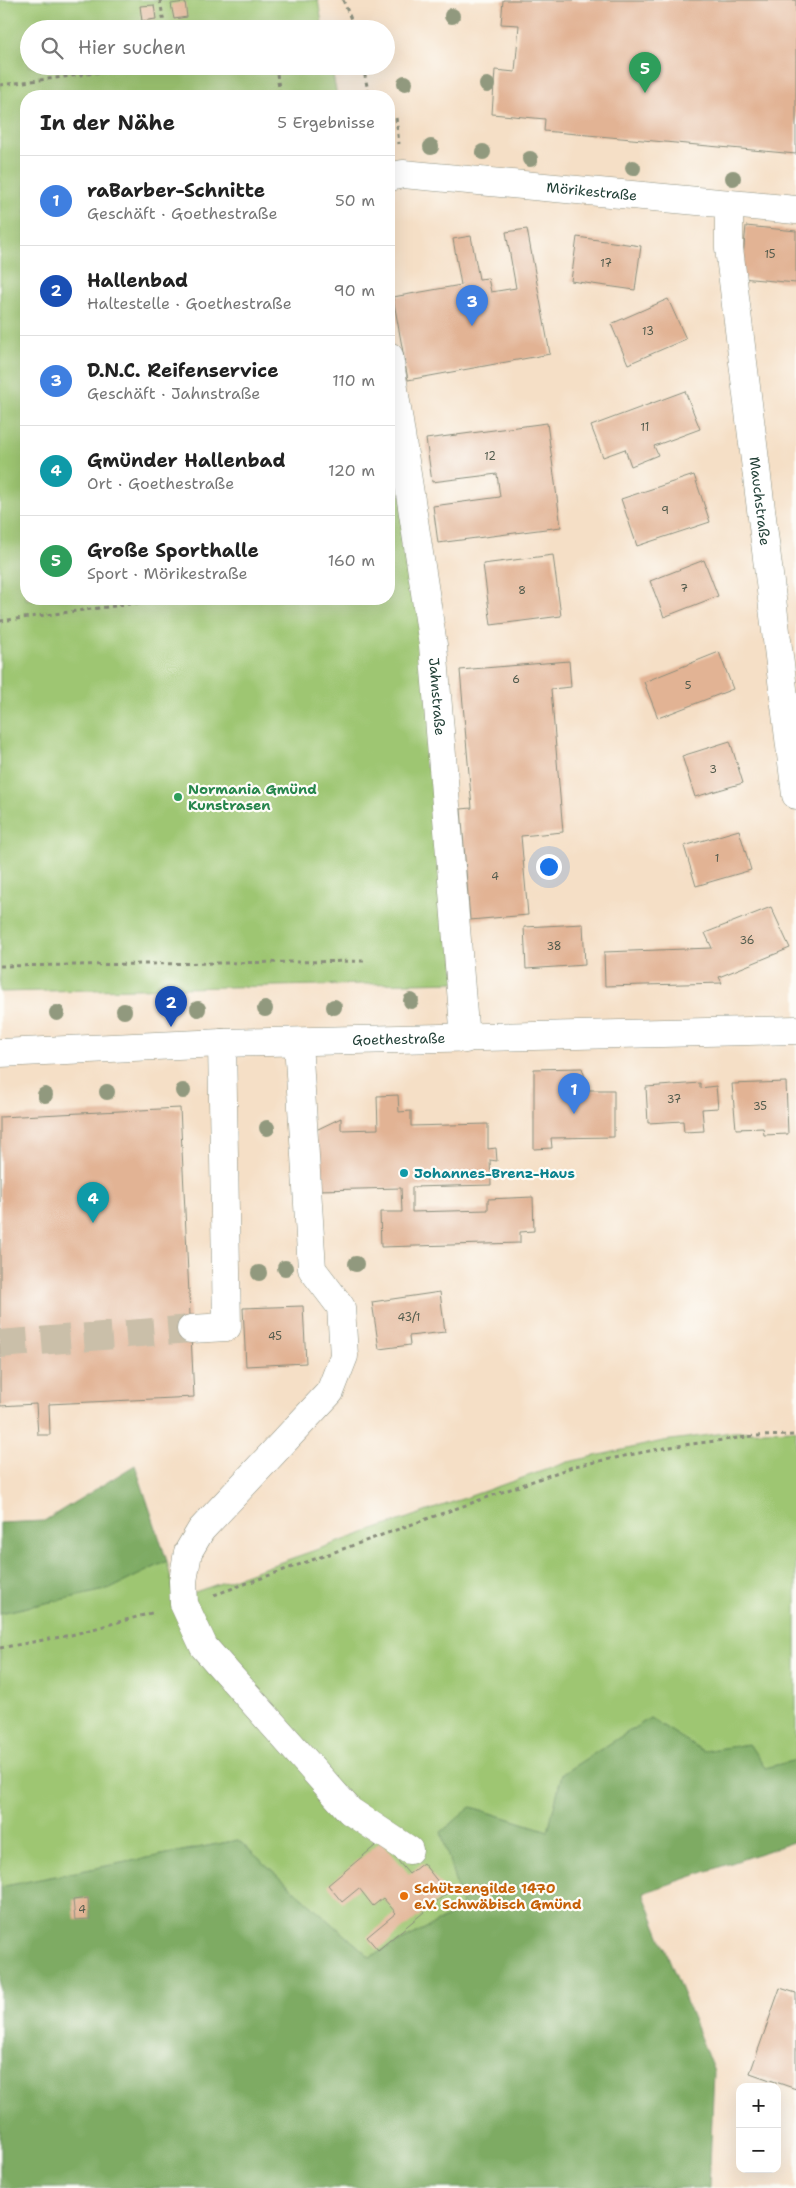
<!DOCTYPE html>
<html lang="de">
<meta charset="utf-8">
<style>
body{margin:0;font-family:"Shantell Sans",sans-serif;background:#f2f2f2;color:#222}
.controls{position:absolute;right:15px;bottom:15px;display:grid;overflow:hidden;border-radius:10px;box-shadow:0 5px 20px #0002}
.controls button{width:45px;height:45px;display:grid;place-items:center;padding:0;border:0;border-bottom:1px solid #e0e0e0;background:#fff;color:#222;font:25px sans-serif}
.you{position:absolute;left:548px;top:866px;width:18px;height:18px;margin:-12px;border:4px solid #fff;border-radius:50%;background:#1a73e8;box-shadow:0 0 0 8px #1a73e833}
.badge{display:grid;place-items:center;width:32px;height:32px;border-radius:50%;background:#b45309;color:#fff;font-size:16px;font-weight:700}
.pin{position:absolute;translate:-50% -41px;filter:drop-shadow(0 1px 2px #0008)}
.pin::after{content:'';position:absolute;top:26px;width:18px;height:15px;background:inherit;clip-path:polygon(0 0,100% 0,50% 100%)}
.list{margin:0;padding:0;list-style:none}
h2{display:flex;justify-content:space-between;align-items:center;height:65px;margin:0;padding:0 20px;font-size:21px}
h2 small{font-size:16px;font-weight:400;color:#767676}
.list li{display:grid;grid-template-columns:32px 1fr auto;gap:15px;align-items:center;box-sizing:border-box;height:90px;padding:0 20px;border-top:1px solid #e0e0e0}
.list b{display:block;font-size:19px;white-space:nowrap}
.list p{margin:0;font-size:16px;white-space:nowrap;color:#767676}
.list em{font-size:16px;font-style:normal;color:#767676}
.icon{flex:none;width:28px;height:28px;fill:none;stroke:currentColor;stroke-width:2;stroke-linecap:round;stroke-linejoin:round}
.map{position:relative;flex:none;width:796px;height:2188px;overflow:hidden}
.search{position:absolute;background:#fff;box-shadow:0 5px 20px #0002;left:20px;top:20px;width:375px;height:55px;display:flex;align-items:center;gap:12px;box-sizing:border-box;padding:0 18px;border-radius:28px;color:#767676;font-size:19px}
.panel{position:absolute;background:#fff;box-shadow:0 5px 20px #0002;left:20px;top:90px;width:375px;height:515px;border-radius:20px}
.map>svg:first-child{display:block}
.green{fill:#9ec672;stroke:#5e8253}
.forest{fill:#7eab64;stroke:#4e744c}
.building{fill:#e2b394}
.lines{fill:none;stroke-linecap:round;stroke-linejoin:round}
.minor-tunnel{stroke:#cabfa9;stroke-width:28;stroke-dasharray:28 14;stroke-linecap:butt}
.minor-casing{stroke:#8a8e7d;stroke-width:29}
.path{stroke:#8a8e7d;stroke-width:3;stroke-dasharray:4 4;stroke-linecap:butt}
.minor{stroke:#fff;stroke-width:28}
.tree{fill:#91997e}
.leisure-dot{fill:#2e9e5b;stroke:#fdfcf7;stroke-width:2}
.culture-dot{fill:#0f9aa8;stroke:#fdfcf7;stroke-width:2}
.food-dot{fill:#e8710a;stroke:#fdfcf7;stroke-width:2}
.labels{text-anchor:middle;stroke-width:4.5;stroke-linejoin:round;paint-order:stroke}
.number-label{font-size:11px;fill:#505a4c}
.street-label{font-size:14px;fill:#1f3d34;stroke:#fdfcf7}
.leisure-label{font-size:14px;font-weight:bold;fill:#27864d;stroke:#fdfcf7;text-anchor:start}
.culture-label{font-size:14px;font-weight:bold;fill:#0d838f;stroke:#fdfcf7;text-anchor:start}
.food-label{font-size:14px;font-weight:bold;fill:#c56008;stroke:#fdfcf7;text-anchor:start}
</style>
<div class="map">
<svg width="796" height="2188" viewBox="0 0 796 2188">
<rect width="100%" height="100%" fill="#fdfcf7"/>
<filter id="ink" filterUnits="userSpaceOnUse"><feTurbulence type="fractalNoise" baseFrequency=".02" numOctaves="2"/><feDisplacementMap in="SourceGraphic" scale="10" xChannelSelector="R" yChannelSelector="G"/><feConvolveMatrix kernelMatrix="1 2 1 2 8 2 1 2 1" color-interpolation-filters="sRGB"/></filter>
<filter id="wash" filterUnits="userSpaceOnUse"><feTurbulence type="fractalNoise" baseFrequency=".0096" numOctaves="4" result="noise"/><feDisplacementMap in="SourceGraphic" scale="20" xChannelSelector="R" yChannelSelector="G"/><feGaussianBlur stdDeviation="1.12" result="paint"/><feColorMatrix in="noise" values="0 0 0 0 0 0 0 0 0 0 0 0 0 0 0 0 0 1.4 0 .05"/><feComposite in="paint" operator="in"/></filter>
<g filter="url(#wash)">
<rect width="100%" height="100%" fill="#f5dfc6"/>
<path class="green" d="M 0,0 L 318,0 L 323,29 L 29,29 L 29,66 L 331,66 L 337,96 L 26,96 L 26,599 L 389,599 L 389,401 L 428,642 L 456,982 L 0,992 Z
M 796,1430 L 796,1760 L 765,1768 L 749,1744 L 703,1751 L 650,1718 L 562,1774 L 548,1831 L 472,1807 L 463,1909 L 370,1957 L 238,1840 L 0,1887 L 0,1613 L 110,1589 L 167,1561 L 175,1599 L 568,1462 L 663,1441 L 732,1432 Z"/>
<path class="forest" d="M 135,1465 L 167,1561 L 110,1589 L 0,1613 L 0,1523 L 44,1521 Z
M 650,1718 L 703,1751 L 749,1744 L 765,1768 L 796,1760 L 796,1841 L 643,1893 L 714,2072 L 709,2188 L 0,2188 L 0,1887 L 238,1840 L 370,1957 L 463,1909 L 441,1832 L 471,1807 L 548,1831 L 562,1774 Z"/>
<g id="blocks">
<path class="building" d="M 503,0 L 796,0 L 796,154 L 544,131 L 545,119 L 492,114 L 495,70 L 515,72 L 519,25 L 501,24 Z
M 185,2 L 187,17 L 174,19 L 171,4 Z
M 154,5 L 156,19 L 142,21 L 140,6 Z
M 746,226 L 796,231 L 796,283 L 741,278 Z
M 527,229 L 550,354 L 408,380 L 393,297 L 461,285 L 453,239 L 471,236 L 479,279 L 488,278 L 491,292 L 516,288 L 506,232 Z
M 577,237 L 641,246 L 635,290 L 571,281 Z
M 668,299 L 686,339 L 628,364 L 611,324 Z
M 685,391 L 700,429 L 654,446 L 658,455 L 631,466 L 625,449 L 603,457 L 591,426 Z
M 547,423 L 561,527 L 438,543 L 433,506 L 500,497 L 497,474 L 432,482 L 426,439 Z
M 694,475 L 710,522 L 637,546 L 621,499 Z
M 553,555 L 561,616 L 491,625 L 483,564 Z
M 704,560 L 718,596 L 664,617 L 650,581 Z
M 719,652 L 733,689 L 658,718 L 644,682 Z
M 569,661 L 571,687 L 551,689 L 563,832 L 521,836 L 528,915 L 470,920 L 461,809 L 472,808 L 460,670 Z
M 730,741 L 743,783 L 695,797 L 682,756 Z
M 739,830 L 751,870 L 696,886 L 684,846 Z
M 771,907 L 790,948 L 719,977 L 722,983 L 605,986 L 604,952 L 712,948 L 705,933 Z
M 583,924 L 585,965 L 526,969 L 524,927 Z
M 582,1068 L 589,1090 L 614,1090 L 614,1137 L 551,1138 L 552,1148 L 534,1149 L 534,1069 Z
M 786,1082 L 788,1134 L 764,1135 L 763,1128 L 736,1129 L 732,1084 Z
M 700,1083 L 700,1088 L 716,1086 L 718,1108 L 702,1109 L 704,1131 L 684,1132 L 683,1121 L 648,1123 L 646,1087 Z
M 398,1095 L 399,1112 L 411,1111 L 411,1126 L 488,1124 L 488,1149 L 496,1148 L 497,1161 L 490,1160 L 491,1185 L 412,1187 L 412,1212 L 488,1210 L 488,1199 L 533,1197 L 534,1231 L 520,1232 L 520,1243 L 381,1247 L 380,1212 L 402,1212 L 401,1188 L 318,1190 L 316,1130 L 341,1118 L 341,1130 L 378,1129 L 377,1096 Z
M 180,1108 L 194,1397 L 49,1404 L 50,1435 L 38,1435 L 36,1404 L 0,1406 L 0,1117 Z
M 440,1292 L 445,1332 L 409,1336 L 410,1345 L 379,1349 L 372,1302 Z
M 303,1306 L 306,1363 L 246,1366 L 243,1308 Z
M 381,1841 L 409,1874 L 423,1863 L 447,1893 L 378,1950 L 367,1937 L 396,1913 L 383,1898 L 373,1906 L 359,1888 L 342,1902 L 328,1885 Z
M 88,1898 L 90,1919 L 75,1920 L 73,1900 Z
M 780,1988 L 796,1993 L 796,2089 L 750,2073 Z"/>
</g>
</g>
<g filter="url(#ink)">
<use href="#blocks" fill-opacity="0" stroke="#8a8e7d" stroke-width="1"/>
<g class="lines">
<path class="minor-tunnel" d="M 0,1344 L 191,1329"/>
<defs>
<g id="minor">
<path id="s1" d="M 389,177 L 403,174 L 796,210"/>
<path id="s2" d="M 729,205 L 729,248 L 796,795"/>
<path id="s3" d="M 389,356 L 433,645 L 465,1039"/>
<path d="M 298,1042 L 312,1269 L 341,1307 L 344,1356 L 330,1392 L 201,1530 L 188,1552 L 183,1581 L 184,1604 L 204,1647 L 350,1811 L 409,1850"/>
<path id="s4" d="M 0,1053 L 222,1043 L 796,1030"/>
<path d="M 191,1329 L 227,1327 L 222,1043"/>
</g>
</defs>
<use href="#minor" class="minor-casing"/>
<path class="path" d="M 160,0 L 165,29
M 343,0 L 355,29
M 276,66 L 280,96
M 363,66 L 369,96
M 0,85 L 150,66
M 389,117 L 396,117 L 399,144
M 0,621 L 168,599
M 0,966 L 367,961
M 214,1595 L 575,1466 L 669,1447 L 754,1436 L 796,1435
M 0,1648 L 71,1635 L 155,1612"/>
<use href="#minor" class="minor"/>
</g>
<g class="tree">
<circle cx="452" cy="16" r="8"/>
<circle cx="405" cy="83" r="8"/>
<circle cx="487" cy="85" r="8"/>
<circle cx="431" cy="147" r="8"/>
<circle cx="483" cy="152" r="8"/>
<circle cx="530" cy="159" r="8"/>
<circle cx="633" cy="168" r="8"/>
<circle cx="733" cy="178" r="8"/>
<circle cx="411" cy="1001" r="8"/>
<circle cx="334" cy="1007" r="8"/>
<circle cx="198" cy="1009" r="8"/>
<circle cx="265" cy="1009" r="8"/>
<circle cx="124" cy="1011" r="8"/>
<circle cx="57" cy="1013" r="8"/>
<circle cx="183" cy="1091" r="8"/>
<circle cx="107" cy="1092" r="8"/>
<circle cx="45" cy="1095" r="8"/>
<circle cx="267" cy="1128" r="8"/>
<circle cx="356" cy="1264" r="8"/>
<circle cx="285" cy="1268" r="8"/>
<circle cx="259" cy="1273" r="8"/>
</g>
</g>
<circle class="leisure-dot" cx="178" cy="797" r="5"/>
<circle class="culture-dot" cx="404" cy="1173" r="5"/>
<circle class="food-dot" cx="404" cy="1896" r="5"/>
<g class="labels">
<g class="number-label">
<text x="770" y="258">15</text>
<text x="606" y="267">17</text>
<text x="648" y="335">13</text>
<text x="645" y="431">11</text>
<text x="490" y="460">12</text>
<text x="665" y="514">9</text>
<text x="684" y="592">7</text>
<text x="522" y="594">8</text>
<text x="516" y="683">6</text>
<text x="688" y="689">5</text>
<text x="713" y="773">3</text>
<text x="717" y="862">1</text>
<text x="495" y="880">4</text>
<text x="747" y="944">36</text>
<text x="554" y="950">38</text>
<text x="674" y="1103">37</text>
<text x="760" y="1110">35</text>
<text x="409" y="1321">43/1</text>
<text x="275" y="1340">45</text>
<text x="82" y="1913">4</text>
</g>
<g class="street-label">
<text dy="5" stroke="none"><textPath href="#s1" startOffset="204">Mörikestraße</textPath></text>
<text dy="5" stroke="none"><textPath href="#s2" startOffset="298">Mauchstraße</textPath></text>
<text dy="5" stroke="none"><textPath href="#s3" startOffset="344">Jahnstraße</textPath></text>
<text dy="5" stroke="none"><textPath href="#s4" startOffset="399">Goethestraße</textPath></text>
</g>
<g class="leisure-label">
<text x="188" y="794">Normania Gmünd<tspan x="188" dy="16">Kunstrasen</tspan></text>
</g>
<g class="culture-label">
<text x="414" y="1178">Johannes-Brenz-Haus</text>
</g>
<g class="food-label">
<text x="414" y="1893">Schützengilde 1470<tspan x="414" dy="16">e.V. Schwäbisch Gmünd</tspan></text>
</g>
</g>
</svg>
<div class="controls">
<button>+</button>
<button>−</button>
</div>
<div class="you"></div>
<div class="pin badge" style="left:574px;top:1114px;background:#3f7fe0">1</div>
<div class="pin badge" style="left:171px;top:1027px;background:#1a4fb4">2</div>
<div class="pin badge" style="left:472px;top:326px;background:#3f7fe0">3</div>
<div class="pin badge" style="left:93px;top:1223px;background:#0f9aa8">4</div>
<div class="pin badge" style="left:645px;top:93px;background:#2e9e5b">5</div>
<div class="search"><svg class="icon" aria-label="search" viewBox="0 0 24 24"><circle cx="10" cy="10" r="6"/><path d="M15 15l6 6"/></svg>Hier suchen</div>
<section class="panel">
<h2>In der Nähe<small>5 Ergebnisse</small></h2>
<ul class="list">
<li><span class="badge" style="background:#3f7fe0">1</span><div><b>raBarber-Schnitte</b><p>Geschäft · Goethestraße</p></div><em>50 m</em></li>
<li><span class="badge" style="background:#1a4fb4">2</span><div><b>Hallenbad</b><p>Haltestelle · Goethestraße</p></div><em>90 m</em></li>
<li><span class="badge" style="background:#3f7fe0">3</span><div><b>D.N.C. Reifenservice</b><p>Geschäft · Jahnstraße</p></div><em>110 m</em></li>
<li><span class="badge" style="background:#0f9aa8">4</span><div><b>Gmünder Hallenbad</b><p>Ort · Goethestraße</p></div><em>120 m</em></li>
<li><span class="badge" style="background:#2e9e5b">5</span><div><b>Große Sporthalle</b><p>Sport · Mörikestraße</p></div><em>160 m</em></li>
</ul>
</section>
</div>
